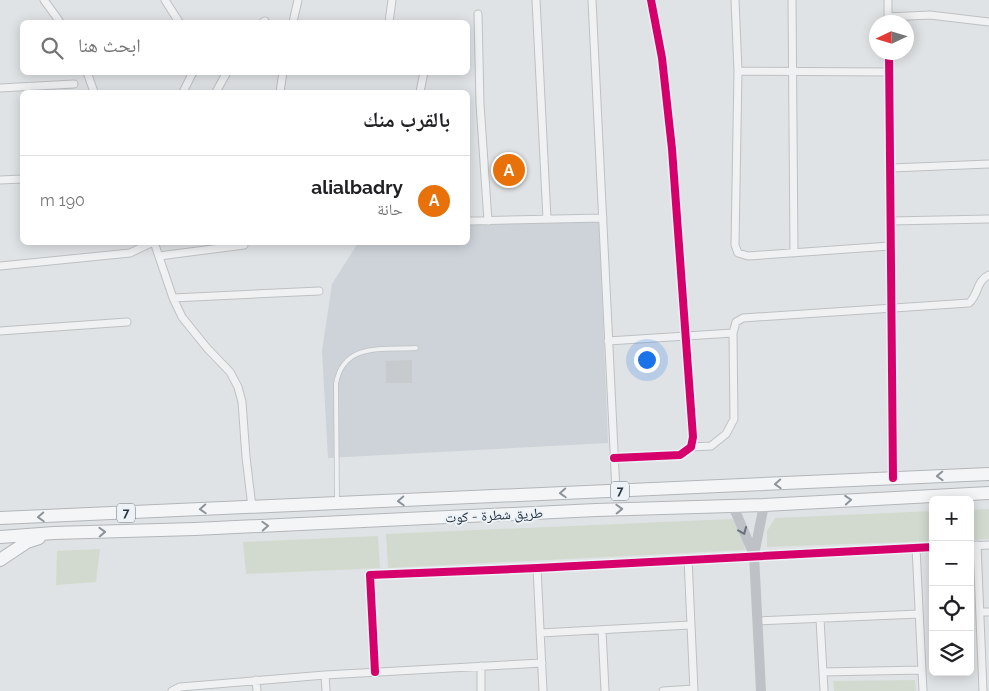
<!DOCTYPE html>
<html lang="ar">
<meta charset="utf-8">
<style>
body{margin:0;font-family:Raleway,"Noto Naskh Arabic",sans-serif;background:#f6f6f6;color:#202124;direction:rtl}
.controls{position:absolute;right:15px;bottom:15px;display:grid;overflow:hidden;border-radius:8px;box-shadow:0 2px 12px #0003}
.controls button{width:45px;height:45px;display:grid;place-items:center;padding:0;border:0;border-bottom:1px solid #e0e0e0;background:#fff;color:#202124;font:25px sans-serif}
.compass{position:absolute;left:869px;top:15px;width:45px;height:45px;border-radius:50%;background:#fff;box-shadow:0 2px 12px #0003;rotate:266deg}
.you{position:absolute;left:646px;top:359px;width:18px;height:18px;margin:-12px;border:4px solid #fff;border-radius:50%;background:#1a73e8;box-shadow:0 0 0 8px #1a73e833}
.badge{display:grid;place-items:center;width:32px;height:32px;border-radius:50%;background:#111827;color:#fff;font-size:16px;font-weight:700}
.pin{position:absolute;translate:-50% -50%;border:2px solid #fff;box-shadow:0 1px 5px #0006}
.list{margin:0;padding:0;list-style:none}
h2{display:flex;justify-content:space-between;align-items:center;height:65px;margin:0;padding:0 20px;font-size:21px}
h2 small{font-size:16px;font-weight:400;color:#757577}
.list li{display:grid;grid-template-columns:32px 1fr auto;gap:15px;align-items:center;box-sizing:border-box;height:90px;padding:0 20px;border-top:1px solid #e0e0e0}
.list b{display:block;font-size:19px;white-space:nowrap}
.list p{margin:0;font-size:16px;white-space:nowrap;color:#757577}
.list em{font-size:16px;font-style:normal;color:#757577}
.icon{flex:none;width:28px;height:28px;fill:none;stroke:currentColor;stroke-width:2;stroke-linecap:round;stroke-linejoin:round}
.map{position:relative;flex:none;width:989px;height:691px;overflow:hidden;direction:ltr}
.search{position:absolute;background:#fff;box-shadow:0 2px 12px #0003;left:20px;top:20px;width:450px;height:55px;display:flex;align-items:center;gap:12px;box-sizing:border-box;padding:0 18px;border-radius:8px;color:#757577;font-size:19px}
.panel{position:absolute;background:#fff;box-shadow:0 2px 12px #0003;left:20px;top:90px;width:450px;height:155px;border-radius:8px;direction:rtl}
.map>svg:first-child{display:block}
.built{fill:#cdd3d9}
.green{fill:#d2dacf}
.building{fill:#c8cbcd}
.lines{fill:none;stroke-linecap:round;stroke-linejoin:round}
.lane-casing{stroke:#bec1c3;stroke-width:5.5}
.street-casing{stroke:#bec1c3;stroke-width:9}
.highway-casing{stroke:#b2b6ba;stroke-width:14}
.lane{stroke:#eff1f2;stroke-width:4}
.street{stroke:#eff1f2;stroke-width:7}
.secondary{stroke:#bec2c6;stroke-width:10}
.highway{stroke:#f4f5f6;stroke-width:12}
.cycleway-casing{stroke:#ecf2f6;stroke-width:11}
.cycleway{stroke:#d6006c;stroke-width:8}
.oneway{stroke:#8c949b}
.oneway2{stroke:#6a737c}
.labels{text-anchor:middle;stroke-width:4;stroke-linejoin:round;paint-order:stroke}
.shield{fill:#ecf2f6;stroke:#616c77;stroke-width:1}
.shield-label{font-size:12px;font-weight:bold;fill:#253240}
.street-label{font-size:14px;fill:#253240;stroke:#ecf2f6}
</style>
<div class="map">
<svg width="989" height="691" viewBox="0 0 989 691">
<rect width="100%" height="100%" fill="#e0e3e5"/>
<path class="built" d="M 599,219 L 608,443 L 328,458 L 322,351 L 332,284 L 358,243 L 468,242 L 468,224 Z"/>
<path class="green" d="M 989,509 L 989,539 L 970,540 L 970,510 Z
M 933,511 L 933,541 L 767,547 L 767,531 L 775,518 Z
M 731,519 C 743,524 743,538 745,550 L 388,568 L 386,534 Z
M 378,536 L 380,568 L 246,574 L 243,542 Z
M 100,549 L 96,582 L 56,585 L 57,551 Z
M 915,680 L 916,691 L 834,691 L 833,681 Z"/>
<path class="building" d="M 412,360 L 412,383 L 386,383 L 386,361 Z"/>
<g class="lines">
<defs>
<path id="lane" d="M 337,502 L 336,384 C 343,342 383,350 416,348"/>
<path id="street" d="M 44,0 L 60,22
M 165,0 L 179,22
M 536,0 L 547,219
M 592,0 L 616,491
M 735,0 L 738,71 L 735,245 L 738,253 L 748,256 L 890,246
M 792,0 L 794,253
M 888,0 L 888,22
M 478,14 L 480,104 L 488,221
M 888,17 L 930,15 L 989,22
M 263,22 L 265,21
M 293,22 L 298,0
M 389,22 L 392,0
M 889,52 L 893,478
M 738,71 L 889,72
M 87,72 L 94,92
M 0,88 L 74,84
M 183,92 L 193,72
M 216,92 L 227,72
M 280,92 L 283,72
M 420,92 L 424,72
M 891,168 L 989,164
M 0,180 L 22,179
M 468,221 L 603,218
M 890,221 L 989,219
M 154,242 L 173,298 L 182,317 L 207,348 L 230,372 L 238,387 L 242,402 L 246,457 L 252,507
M 159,256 L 244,245
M 0,266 L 130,253 L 153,242
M 173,298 L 319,291
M 0,331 L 127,322
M 608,341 L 733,333
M 691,447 L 711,446 L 726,434 L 734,419 L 733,333 L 736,322 L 743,318 L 969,303 C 979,294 976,281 989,275
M 614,458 L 680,455 L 691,447 L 693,437 L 672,149 L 662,58 L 651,0
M 977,545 L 983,691
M 970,546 L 989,545
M 916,547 L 923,691
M 688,559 L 694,691
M 537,568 L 543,691
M 980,612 L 989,612
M 820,619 L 824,691
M 758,621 L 919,614
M 602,630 L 605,691
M 540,633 L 690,625
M 481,666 L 481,691
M 375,672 L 370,575 L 537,568 L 933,547
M 823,672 L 922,670
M 325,675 L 326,691
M 256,680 L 257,691
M 172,691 L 180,687 L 325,675 L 542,663
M 663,691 L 694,689"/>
<path id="highway" d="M 0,518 L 989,474
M 0,537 L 54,533 L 195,529 L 596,510 L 764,505 L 989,493
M 0,560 L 27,542 L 39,538"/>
</defs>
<use href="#lane" class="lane-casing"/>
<use href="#street" class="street-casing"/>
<use href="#highway" class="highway-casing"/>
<use href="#lane" class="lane"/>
<use href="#street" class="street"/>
<path class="secondary" d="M 733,506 L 754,555
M 761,691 L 754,555 L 764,505"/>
<use href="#highway" class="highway"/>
<defs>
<path id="cycleway" d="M 889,52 L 893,478
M 614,458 L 680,455 L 691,447 L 693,437 L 672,149 L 662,58 L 651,0
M 375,672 L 370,575 L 537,568 L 933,547"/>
</defs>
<use href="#cycleway" class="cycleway-casing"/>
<use href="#cycleway" class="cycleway"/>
</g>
<defs><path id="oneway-chevron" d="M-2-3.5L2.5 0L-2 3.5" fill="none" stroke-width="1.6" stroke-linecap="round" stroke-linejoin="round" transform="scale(1.25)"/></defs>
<g class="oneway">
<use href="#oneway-chevron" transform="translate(940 476) rotate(178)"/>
<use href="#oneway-chevron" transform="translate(778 484) rotate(177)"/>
<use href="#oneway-chevron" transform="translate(563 493) rotate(177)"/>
<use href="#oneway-chevron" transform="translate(848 500) rotate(-4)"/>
<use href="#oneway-chevron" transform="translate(401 501) rotate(177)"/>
<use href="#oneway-chevron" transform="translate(203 509) rotate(177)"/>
<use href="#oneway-chevron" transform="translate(619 509) rotate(-2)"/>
<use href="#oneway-chevron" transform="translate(41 517) rotate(177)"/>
<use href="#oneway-chevron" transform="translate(265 526) rotate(-3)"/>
<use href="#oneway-chevron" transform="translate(102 532) rotate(-2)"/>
</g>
<use class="oneway2" href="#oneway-chevron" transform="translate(743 531) rotate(67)"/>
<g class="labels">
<g class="shield">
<rect x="611" y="481.5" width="18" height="19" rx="4"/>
<rect x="117" y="503.5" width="18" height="19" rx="4"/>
</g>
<g class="shield-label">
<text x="620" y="495">7</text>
<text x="126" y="517">7</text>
</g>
<g class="street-label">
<text transform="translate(494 515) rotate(-3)" y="5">طريق شطرة - كوت</text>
</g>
</g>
</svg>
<div class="controls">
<button>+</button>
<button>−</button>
<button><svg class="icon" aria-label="locate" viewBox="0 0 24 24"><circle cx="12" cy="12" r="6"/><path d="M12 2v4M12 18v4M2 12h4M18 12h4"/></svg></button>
<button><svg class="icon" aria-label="layers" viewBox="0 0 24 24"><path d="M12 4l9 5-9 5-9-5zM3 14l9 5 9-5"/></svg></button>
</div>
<svg class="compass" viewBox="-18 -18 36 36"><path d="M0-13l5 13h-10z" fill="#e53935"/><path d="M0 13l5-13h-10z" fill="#757577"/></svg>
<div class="you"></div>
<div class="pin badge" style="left:509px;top:170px;background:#e8710a">A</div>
<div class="search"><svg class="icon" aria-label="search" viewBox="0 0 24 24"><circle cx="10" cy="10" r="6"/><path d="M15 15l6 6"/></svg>ابحث هنا</div>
<section class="panel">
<h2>بالقرب منك<small></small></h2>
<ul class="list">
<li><span class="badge" style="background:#e8710a">A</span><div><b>alialbadry</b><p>حانة</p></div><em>190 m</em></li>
</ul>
</section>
</div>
